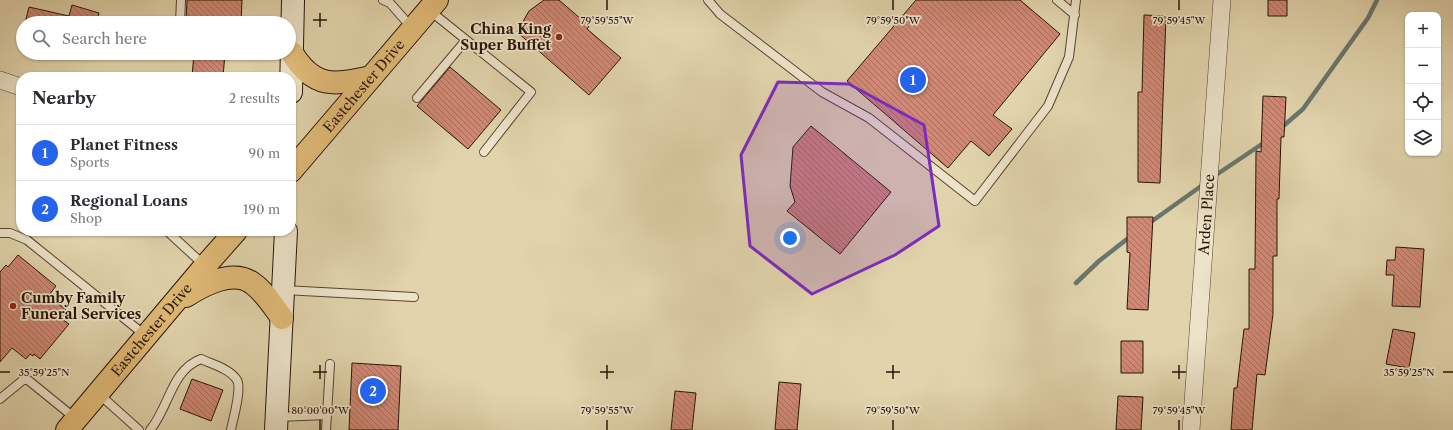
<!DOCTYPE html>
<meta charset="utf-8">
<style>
body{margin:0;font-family:"Libre Caslon Text",serif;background:#f2f2f3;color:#2b2b33}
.controls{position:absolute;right:12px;top:12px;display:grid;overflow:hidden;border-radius:8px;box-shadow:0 1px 3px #0004}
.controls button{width:36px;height:36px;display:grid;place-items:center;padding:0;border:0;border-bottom:1px solid #e1e1e2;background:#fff;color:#2b2b33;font:20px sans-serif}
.you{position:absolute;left:790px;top:238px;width:14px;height:14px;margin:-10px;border:3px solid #fff;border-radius:50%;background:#1a73e8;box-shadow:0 0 0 6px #1a73e833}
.badge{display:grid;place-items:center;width:26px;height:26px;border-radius:50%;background:#2563eb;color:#fff;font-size:13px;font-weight:700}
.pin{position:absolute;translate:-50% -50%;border:2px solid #fff;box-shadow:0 1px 4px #0006}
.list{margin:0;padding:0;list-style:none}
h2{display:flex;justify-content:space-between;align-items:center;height:52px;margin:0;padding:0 16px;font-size:17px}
h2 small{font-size:13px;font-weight:400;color:#7c7c81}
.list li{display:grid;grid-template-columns:26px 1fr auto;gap:12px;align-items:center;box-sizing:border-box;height:56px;padding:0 16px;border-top:1px solid #e1e1e2}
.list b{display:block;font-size:15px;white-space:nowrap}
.list p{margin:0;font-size:13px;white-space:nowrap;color:#7c7c81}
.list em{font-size:13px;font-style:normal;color:#7c7c81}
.icon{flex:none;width:22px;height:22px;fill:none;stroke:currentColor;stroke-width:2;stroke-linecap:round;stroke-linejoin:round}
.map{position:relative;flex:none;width:1453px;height:430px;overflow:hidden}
.search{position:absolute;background:#fff;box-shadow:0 1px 3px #0004;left:16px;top:16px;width:280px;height:44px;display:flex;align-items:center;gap:10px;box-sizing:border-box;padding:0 14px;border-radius:22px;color:#7c7c81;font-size:15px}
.panel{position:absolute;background:#fff;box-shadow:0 1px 3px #0004;left:16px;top:72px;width:280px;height:164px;border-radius:16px}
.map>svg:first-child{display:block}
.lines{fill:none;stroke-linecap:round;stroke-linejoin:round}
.stream{stroke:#6a766e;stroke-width:4.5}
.building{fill:url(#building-back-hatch);stroke:#271407}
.lane-casing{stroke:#564430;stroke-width:10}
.street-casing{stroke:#564430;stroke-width:18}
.secondary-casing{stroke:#271407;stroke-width:24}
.primary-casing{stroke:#271407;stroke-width:24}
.lane{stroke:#ece3c9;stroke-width:8}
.street{stroke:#ece3c9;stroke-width:17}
.secondary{stroke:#ece3c9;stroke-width:22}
.primary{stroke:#e0ba76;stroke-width:22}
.marked{fill:#7b2cbf;fill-opacity:0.2;stroke:#7b2cbf;stroke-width:3;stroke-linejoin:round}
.ticks{fill:none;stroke:#271407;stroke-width:1.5}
.poi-dot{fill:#8f2418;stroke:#ece3c9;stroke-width:1.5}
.labels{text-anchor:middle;stroke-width:3.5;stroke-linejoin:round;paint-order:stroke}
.poi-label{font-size:14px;font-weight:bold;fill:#271407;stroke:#ece3c9;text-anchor:end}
.street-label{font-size:14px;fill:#271407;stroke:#ece3c9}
.ticks-label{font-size:10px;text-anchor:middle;fill:#271407;stroke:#ece3c9;stroke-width:3.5;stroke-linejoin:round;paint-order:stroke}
</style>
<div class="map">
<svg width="1453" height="430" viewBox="0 0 1453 430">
<defs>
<pattern id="building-back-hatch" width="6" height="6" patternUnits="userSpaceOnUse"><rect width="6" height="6" fill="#d28874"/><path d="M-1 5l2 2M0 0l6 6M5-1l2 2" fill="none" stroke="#aa6e5d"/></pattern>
</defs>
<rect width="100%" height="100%" fill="#e1d4ac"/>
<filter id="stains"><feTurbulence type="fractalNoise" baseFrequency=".005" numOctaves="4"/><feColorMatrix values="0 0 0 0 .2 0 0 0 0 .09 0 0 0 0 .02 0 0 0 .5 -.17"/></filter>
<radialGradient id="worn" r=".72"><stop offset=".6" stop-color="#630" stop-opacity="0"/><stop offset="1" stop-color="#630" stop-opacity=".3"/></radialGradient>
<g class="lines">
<path class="stream" d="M 1281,128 L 1303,109 L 1368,18 L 1377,0
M 1213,177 L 1265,142
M 1148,224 L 1204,184
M 1076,283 L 1099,261 L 1131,236"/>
</g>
<path class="building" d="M 187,0 L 242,0 L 241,23 L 186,22 Z
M 544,0 L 559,0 L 589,26 L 587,29 L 621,58 L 589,95 L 517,32 L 529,11 Z
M 916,0 L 1020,0 L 1060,34 L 993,115 L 1012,129 L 989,156 L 971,141 L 948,168 L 847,81 Z
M 1268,0 L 1287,0 L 1287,16 L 1268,16 Z
M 72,5 L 99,13 L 96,23 L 25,23 L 29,7 L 69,16 Z
M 1144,15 L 1166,16 L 1160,183 L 1138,182 L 1138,92 L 1142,92 Z
M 194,53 L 225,53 L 223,77 L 192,77 Z
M 450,67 L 501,110 L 468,149 L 417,106 Z
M 1263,96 L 1286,97 L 1284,137 L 1281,137 L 1279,199 L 1277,199 L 1277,256 L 1273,256 L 1273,314 L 1265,375 L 1257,374 L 1252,430 L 1231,430 L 1234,388 L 1237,388 L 1244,329 L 1249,329 L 1249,269 L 1255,269 L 1256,151 L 1261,152 Z
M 811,126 L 891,192 L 840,254 L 787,211 L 795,202 L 790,186 L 793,147 Z
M 1127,217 L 1153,217 L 1148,310 L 1127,309 L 1130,253 L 1127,252 Z
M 1396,247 L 1424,249 L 1420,307 L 1392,306 L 1394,275 L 1386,275 L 1387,260 L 1395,260 Z
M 18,255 L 56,286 L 49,295 L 68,312 L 62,319 L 69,324 L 40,359 L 34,354 L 33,356 L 30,354 L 26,359 L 12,348 L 0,362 L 0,272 L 6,265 L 8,267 Z
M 1393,329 L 1415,333 L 1409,368 L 1386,364 Z
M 1121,341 L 1143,341 L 1143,373 L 1121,373 Z
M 352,363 L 401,366 L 398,430 L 349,430 Z
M 192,379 L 223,390 L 211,421 L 180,409 Z
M 779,382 L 801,384 L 797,430 L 775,430 Z
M 675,391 L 696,393 L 692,430 L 671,430 Z
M 1118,396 L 1143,397 L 1141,430 L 1116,430 Z"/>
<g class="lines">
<defs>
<path id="lane" d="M 383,0 L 390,3 L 412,28
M 708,0 L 720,14 L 822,92 L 869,118 L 975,201 L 1048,106 L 1069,57 L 1076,0
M 1057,0 L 1075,15
M 429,10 L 531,92 L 484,152
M 180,23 L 181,0
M 417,98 L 466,40
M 167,231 L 204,265
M 0,233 L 10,233 L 27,240 L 146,336
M 284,290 L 414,297
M 99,394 L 139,430
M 0,399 L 23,380 L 28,380 L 76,419
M 327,415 L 330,364
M 278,417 L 327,415 L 326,430
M 150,430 C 169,408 171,370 201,359 C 212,364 230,369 237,380 C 242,389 233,419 231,430"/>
<g id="street">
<path d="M 0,80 L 21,87"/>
<path id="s1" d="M 1191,430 L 1222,0"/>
</g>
<path id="secondary" d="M 291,92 L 293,0
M 276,430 L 286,231"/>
<g id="primary">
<path d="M 292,53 C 314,89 334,85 371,77"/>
<path id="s2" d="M 291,171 L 437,0"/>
<path d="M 186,296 C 203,285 233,269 252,283 C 264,291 273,306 282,318"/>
<path id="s3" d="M 67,430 L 205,266 L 236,231"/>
</g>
</defs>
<use href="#lane" class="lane-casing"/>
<use href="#street" class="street-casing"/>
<use href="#secondary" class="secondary-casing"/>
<use href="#primary" class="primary-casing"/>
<use href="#lane" class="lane"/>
<use href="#street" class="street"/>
<use href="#secondary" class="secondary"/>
<use href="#primary" class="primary"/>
</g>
<path class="marked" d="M 778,82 L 849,84 L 924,125 L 939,226 L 895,255 L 812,294 L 750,246 L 741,155 Z"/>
<path class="ticks" d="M 607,0 L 607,10M 893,0 L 893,10M 1179,0 L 1179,10M 320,13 L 320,27M 313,20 L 327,20M 320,365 L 320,379M 607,365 L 607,379M 893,365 L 893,379M 1179,365 L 1179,379M 0,372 L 10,372M 313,372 L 327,372M 600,372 L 614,372M 886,372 L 900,372M 1172,372 L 1186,372M 1443,372 L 1453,372M 320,420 L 320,430M 607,420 L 607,430M 893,420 L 893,430M 1179,420 L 1179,430"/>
<g class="poi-dot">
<circle cx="559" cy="37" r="4"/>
<circle cx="13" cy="306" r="4"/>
</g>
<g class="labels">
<g class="poi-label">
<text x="551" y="34">China King<tspan x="551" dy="16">Super Buffet</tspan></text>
<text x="21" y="303" text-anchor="start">Cumby Family<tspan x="21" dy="16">Funeral Services</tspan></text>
</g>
<g class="street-label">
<text dy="5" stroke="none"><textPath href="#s2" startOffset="112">Eastchester Drive</textPath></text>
<text dy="5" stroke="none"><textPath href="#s1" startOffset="216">Arden Place</textPath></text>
<text dy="5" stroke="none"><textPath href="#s3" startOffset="131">Eastchester Drive</textPath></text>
</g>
</g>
<g class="ticks-label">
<text x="607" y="24">79°59'55"W</text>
<text x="893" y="24">79°59'50"W</text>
<text x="1179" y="24">79°59'45"W</text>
<text x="44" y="376">35°59'25"N</text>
<text x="1409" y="376">35°59'25"N</text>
<text x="320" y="414">80°00'00"W</text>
<text x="607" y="414">79°59'55"W</text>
<text x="893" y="414">79°59'50"W</text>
<text x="1179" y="414">79°59'45"W</text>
</g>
<rect width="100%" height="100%" filter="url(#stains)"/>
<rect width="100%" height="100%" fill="url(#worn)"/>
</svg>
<div class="controls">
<button>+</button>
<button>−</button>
<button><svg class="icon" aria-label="locate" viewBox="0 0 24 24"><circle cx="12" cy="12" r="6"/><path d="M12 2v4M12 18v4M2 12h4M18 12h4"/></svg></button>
<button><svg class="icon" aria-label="layers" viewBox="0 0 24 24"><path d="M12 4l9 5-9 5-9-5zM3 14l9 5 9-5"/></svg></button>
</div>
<div class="you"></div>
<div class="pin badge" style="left:913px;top:80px">1</div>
<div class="pin badge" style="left:373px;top:391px">2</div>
<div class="search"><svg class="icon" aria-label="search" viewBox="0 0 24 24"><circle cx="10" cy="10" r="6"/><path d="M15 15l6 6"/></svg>Search here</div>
<section class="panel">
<h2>Nearby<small>2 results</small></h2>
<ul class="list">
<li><span class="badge">1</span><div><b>Planet Fitness</b><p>Sports</p></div><em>90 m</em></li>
<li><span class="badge">2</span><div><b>Regional Loans</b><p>Shop</p></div><em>190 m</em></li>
</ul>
</section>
</div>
